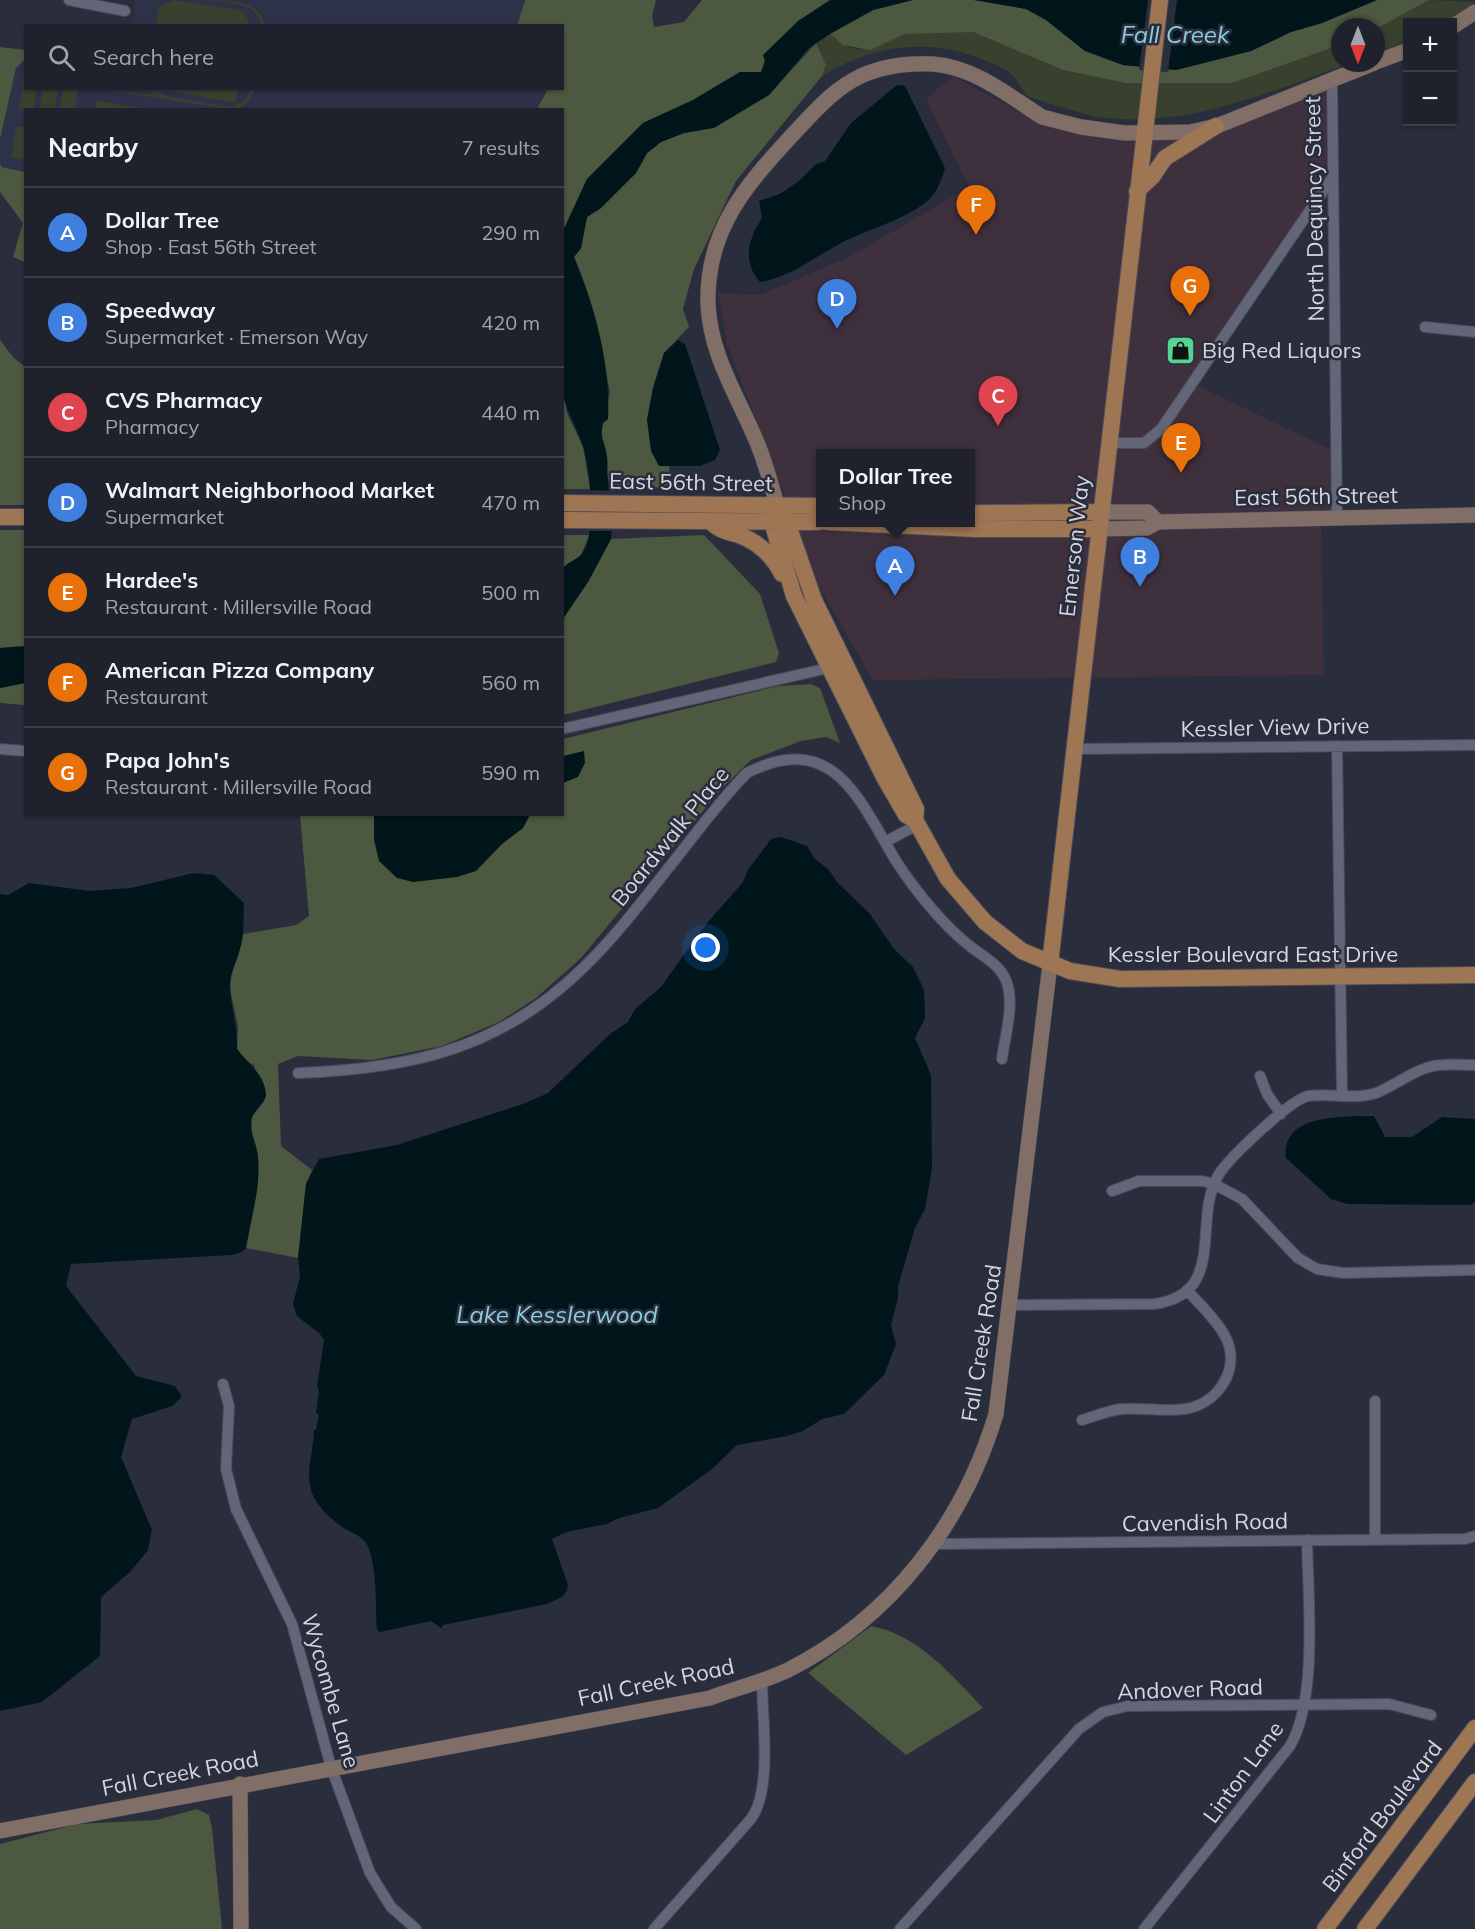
<!DOCTYPE html>
<meta charset="utf-8">
<style>
body{margin:0;font-family:Mulish,sans-serif;background:#2c2f39;color:#f1f3f6}
.controls{position:absolute;right:18px;top:18px;display:grid;overflow:hidden;border-radius:0px;box-shadow:0 2px 4px #0004}
.controls button{width:54px;height:54px;display:grid;place-items:center;padding:0;border:0;border-bottom:2px solid #3c3f49;background:#1f222d;color:#f1f3f6;font:30px sans-serif}
.compass{position:absolute;left:1331px;top:18px;width:54px;height:54px;border-radius:50%;background:#1f222d;box-shadow:0 2px 4px #0004;rotate:180deg}
.you{position:absolute;left:706px;top:948px;width:21px;height:21px;margin:-15px;border:4px solid #fff;border-radius:50%;background:#1a73e8;box-shadow:0 0 0 9px #1a73e833}
.badge{display:grid;place-items:center;width:39px;height:39px;border-radius:50%;background:#0b8043;color:#fff;font-size:20px;font-weight:700}
.pin{position:absolute;translate:-50% -50px;filter:drop-shadow(0 2px 3px #0008)}
.pin::after{content:'';position:absolute;top:32px;width:21px;height:18px;background:inherit;clip-path:polygon(0 0,100% 0,50% 100%)}
.popup{position:absolute;left:816px;top:449px;width:159px;height:78px;box-sizing:border-box;display:grid;place-content:center;border-radius:0px;background:#1f222d;filter:drop-shadow(0 2px 4px #0005);font-size:20px;white-space:nowrap;color:#a1a4aa}
.popup b{font-size:22px;color:#f1f3f6}
.popup::after{content:'';position:absolute;left:50%;top:100%;margin-left:-12px;border:12px solid transparent;border-top-color:#1f222d}
.list{margin:0;padding:0;list-style:none}
h2{display:flex;justify-content:space-between;align-items:center;height:78px;margin:0;padding:0 24px;font-size:26px}
h2 small{font-size:20px;font-weight:400;color:#a1a4aa}
.list li{display:grid;grid-template-columns:39px 1fr auto;gap:18px;align-items:center;box-sizing:border-box;height:90px;padding:0 24px;border-top:2px solid #3c3f49}
.list b{display:block;font-size:22px;white-space:nowrap}
.list p{margin:0;font-size:20px;white-space:nowrap;color:#a1a4aa}
.list em{font-size:20px;font-style:normal;color:#a1a4aa}
.icon{flex:none;width:33px;height:33px;fill:none;stroke:currentColor;stroke-width:2;stroke-linecap:round;stroke-linejoin:round}
.map{position:relative;flex:none;width:1475px;height:1929px;overflow:hidden}
.search{position:absolute;background:#1f222d;box-shadow:0 2px 4px #0004;left:24px;top:24px;width:540px;height:66px;display:flex;align-items:center;gap:15px;box-sizing:border-box;padding:0 21px;border-radius:0px;color:#a1a4aa;font-size:22px}
.panel{position:absolute;background:#1f222d;box-shadow:0 2px 4px #0004;left:24px;top:108px;width:540px;height:708px;border-radius:0px}
.map>svg:first-child{display:block}
.commercial{fill:#3f303d;fill-rule:evenodd}
.built{fill:#2e3248}
.green{fill:#38412e}
.forest{fill:#4c5840}
.water{fill:#00161b}
.pier{fill:#292d3c}
.lines{fill:none;stroke-linecap:round;stroke-linejoin:round}
.street-casing{stroke:#484b58;stroke-width:12}
.secondary-casing{stroke:#484b58;stroke-width:16}
.primary-casing{stroke:#484b58;stroke-width:18}
.street{stroke:#626678;stroke-width:10}
.secondary{stroke:#816e66;stroke-width:15}
.primary{stroke:#9f7653;stroke-width:16}
.labels{text-anchor:middle;stroke-width:5;stroke-linejoin:round;paint-order:stroke}
.street-label{font-size:22px;fill:#d4d6e1;stroke:#292d3c}
.poi-label{font-size:22px;fill:#d4d6e1;stroke:#292d3c;text-anchor:start}
.water-label{font-size:24px;font-style:italic;fill:#89ccda;stroke:#292d3c}
</style>
<div class="map">
<svg width="1475" height="1929" viewBox="0 0 1475 1929">
<rect width="100%" height="100%" fill="#292d3c"/>
<path class="commercial" d="M 953,76 L 1036,121 L 1125,141 L 1180,140 L 1326,89 L 1327,193 L 1198,386 L 1332,450 L 1332,525 L 1321,525 L 1324,675 L 873,680 L 819,587 L 727,344 L 718,293 L 760,295 L 849,257 L 969,187 L 926,99 ZM 820,454 L 970,454 L 970,522 L 820,522 Z"/>
<path class="built" d="M 135,0 L 525,0 L 517,25 L 132,26 Z
M 25,59 L 26,88 L 548,89 L 537,110 L 26,110 L 25,172 L 1,167 L 0,162 L 0,139 L 16,68 Z"/>
<path class="green" d="M 174,0 L 244,11 L 250,25 L 156,25 L 159,7 Z
M 207,0 C 228,0 261,0 264,25 L 261,25 C 258,1 226,3 207,0 Z
M 1429,0 L 1475,2 L 1446,22 L 1408,22 L 1407,41 L 1376,53 L 1376,29 Z
M 973,32 L 1063,70 L 1125,83 L 1232,83 L 1340,45 L 1340,63 L 1350,63 C 1268,93 1182,131 1093,116 C 1086,114 1031,99 1028,96 C 1019,88 1016,74 1004,69 C 941,37 882,40 822,76 L 826,65 L 816,43 L 830,34 C 867,66 873,38 907,34 C 929,31 952,32 973,32 Z
M 24,77 L 26,88 L 37,89 L 34,109 L 19,109 Z
M 43,89 L 58,89 L 55,109 L 40,109 Z
M 63,89 L 78,89 L 75,109 L 59,109 Z
M 101,89 L 155,95 L 149,89 L 171,97 L 230,107 L 245,101 L 252,89 L 255,89 L 250,100 L 241,108 L 246,110 L 228,109 Z
M 161,89 L 238,89 L 235,103 Z
M 96,101 L 149,109 L 95,109 Z
M 16,126 L 25,127 L 25,160 L 11,158 Z"/>
<path class="forest" d="M 525,0 L 656,0 L 652,16 L 654,27 L 684,22 L 702,0 L 830,0 L 763,55 L 765,61 L 761,72 L 740,72 L 693,100 L 643,123 L 587,179 L 563,231 L 562,110 L 537,109 L 548,89 L 562,88 L 562,26 L 517,26 Z
M 913,0 L 974,0 L 1026,9 L 1046,20 L 1085,51 L 1123,65 L 1176,70 L 1251,51 L 1291,32 L 1322,23 L 1377,0 L 1429,0 L 1376,29 L 1340,27 L 1340,45 L 1232,83 L 1125,83 L 1063,70 L 973,32 L 905,34 L 870,50 L 843,45 L 830,34 L 873,10 Z
M 816,43 L 826,65 L 822,76 L 736,181 L 694,269 L 683,309 L 689,327 L 664,353 L 653,388 L 647,420 L 659,466 L 669,466 L 672,488 L 608,486 L 606,452 L 600,438 L 610,392 L 599,339 L 574,257 L 581,248 L 587,217 L 601,208 L 636,173 L 647,153 L 661,142 L 684,133 L 701,130 L 769,95 Z
M 0,47 L 26,50 L 25,59 L 16,68 L 0,139 Z
M 0,162 L 1,167 L 25,172 L 25,262 L 13,257 L 23,223 L 0,192 Z
M 0,340 L 13,357 L 25,367 L 25,505 L 0,505 Z
M 562,367 L 563,394 L 567,413 L 583,447 L 590,489 L 563,489 Z
M 0,530 L 25,530 L 25,646 L 0,648 Z
M 563,535 L 589,535 L 581,555 L 563,568 Z
M 704,535 L 760,594 L 779,653 L 776,662 L 563,715 L 562,619 L 588,582 L 611,539 Z
M 25,683 L 25,705 L 0,703 L 0,688 Z
M 811,684 L 820,688 L 840,743 L 826,737 L 801,741 L 751,760 L 722,788 L 581,958 L 536,998 L 499,1022 L 442,1046 L 372,1060 L 298,1056 L 278,1064 L 281,1146 L 312,1170 L 306,1184 L 298,1258 L 246,1248 L 257,1189 L 258,1156 L 251,1135 L 252,1117 L 264,1101 L 254,1065 L 246,1061 L 237,1049 L 238,1026 L 230,989 L 231,974 L 243,934 L 296,925 L 309,916 L 300,815 L 562,814 L 563,739 L 778,686 Z
M 871,1626 C 917,1634 952,1675 983,1708 L 906,1755 L 808,1673 Z
M 197,1809 L 209,1815 L 212,1828 L 222,1929 L 0,1929 L 0,1844 L 77,1824 L 156,1820 Z"/>
<path class="water" d="M 830,0 L 913,0 L 873,10 L 830,34 L 809,48 L 769,95 L 714,128 L 684,133 L 661,142 L 647,153 L 636,173 L 601,208 L 587,217 L 581,248 L 574,257 C 595,306 611,366 608,419 L 603,423 C 600,439 603,437 606,451 C 610,467 603,480 615,493 L 611,539 L 588,582 L 563,619 L 563,568 C 568,562 576,560 581,555 C 598,536 590,468 583,446 C 577,428 567,413 563,394 L 563,231 L 587,179 L 643,123 L 693,100 L 740,72 L 761,72 L 765,61 L 763,55 L 798,21 Z
M 974,0 L 1377,0 L 1322,23 L 1291,32 L 1251,51 L 1176,70 L 1123,65 L 1085,51 L 1046,20 L 1026,9 Z
M 897,85 L 905,86 L 945,168 C 941,181 936,195 925,203 C 898,223 863,230 834,247 C 809,261 789,277 760,282 C 742,261 748,240 762,218 L 759,201 L 780,194 L 799,181 L 815,165 L 825,161 L 851,123 Z
M 678,340 L 685,344 L 720,450 L 715,460 L 700,466 L 659,466 L 651,451 L 647,420 L 653,388 L 664,353 Z
M 25,646 L 25,683 L 0,688 L 0,648 Z
M 584,751 L 585,763 L 578,777 L 563,783 L 563,756 Z
M 374,815 L 374,814 L 530,815 L 523,828 L 502,844 L 476,871 L 457,877 L 413,882 L 397,878 L 379,861 L 374,840 Z
M 781,837 L 807,846 L 814,858 L 829,870 L 837,882 L 870,914 L 894,949 L 913,967 L 924,990 L 925,1018 L 915,1038 L 931,1075 L 932,1168 L 925,1209 L 915,1228 L 898,1286 L 898,1298 L 891,1325 L 896,1344 L 884,1375 L 844,1414 L 822,1419 L 803,1431 L 787,1436 L 737,1445 L 712,1469 L 658,1508 L 619,1518 L 607,1524 L 566,1532 L 552,1539 L 568,1585 L 567,1591 L 562,1597 L 547,1604 L 443,1625 L 441,1628 L 431,1621 L 380,1632 L 377,1629 C 375,1606 378,1563 366,1543 C 361,1535 347,1531 339,1525 C 295,1490 312,1472 314,1430 L 316,1430 L 319,1415 L 316,1413 L 319,1390 L 317,1387 L 324,1340 L 320,1334 L 297,1316 L 293,1304 L 300,1276 L 298,1258 L 306,1184 L 319,1159 L 397,1145 L 526,1103 L 548,1093 L 610,1034 L 628,1022 L 635,1009 L 660,988 L 707,923 L 743,882 L 748,870 L 771,839 Z
M 194,873 L 214,875 L 244,903 C 243,918 245,933 240,949 C 237,961 231,971 230,984 C 230,1006 238,1026 237,1049 C 248,1064 264,1073 266,1094 C 266,1104 252,1110 251,1121 C 250,1134 257,1144 258,1157 C 261,1188 251,1217 246,1248 L 242,1252 L 232,1255 L 71,1264 L 66,1286 L 136,1376 L 175,1386 L 182,1397 L 172,1406 L 132,1419 L 121,1457 L 152,1530 L 148,1550 L 131,1571 L 101,1597 L 100,1656 L 42,1702 L 0,1711 L 0,894 L 8,895 L 29,883 L 90,891 L 131,888 Z
M 1374,1116 L 1385,1137 L 1412,1137 L 1442,1117 L 1475,1119 L 1475,1202 L 1470,1205 L 1348,1204 L 1331,1199 L 1286,1158 C 1281,1113 1343,1117 1374,1116 Z"/>
<path class="pier" d="M 1148,0 L 1177,0 L 1168,72 L 1139,70 Z
M 588,490 L 617,491 L 615,531 L 586,531 Z"/>
<g class="lines">
<defs>
<path id="street" d="M 69,0 L 125,11
M 1332,80 L 1337,518
M 1425,327 L 1475,332
M 1108,443 L 1144,443 L 1161,429 L 1332,178
M 562,729 L 833,667
M 1337,746 L 1342,1095
M 0,749 L 26,751
M 1075,749 L 1475,745
M 885,842 L 917,825
M 298,1073 C 410,1069 501,1049 584,967 C 614,938 640,904 666,871 C 693,838 718,802 747,773 C 834,728 860,802 896,861 C 907,878 919,894 932,909 C 944,923 957,936 971,947 C 983,956 998,964 1005,978 C 1016,1001 1005,1035 1002,1059
M 1260,1076 L 1267,1094 L 1281,1114
M 1112,1191 L 1139,1181 L 1202,1181 L 1214,1184 L 1242,1199 L 1298,1258 L 1317,1269 L 1343,1273 L 1475,1270
M 1011,1305 L 1154,1304 C 1229,1294 1191,1219 1219,1174 C 1230,1157 1290,1100 1308,1096 C 1330,1093 1355,1100 1376,1093 C 1394,1086 1411,1072 1429,1067 C 1443,1063 1460,1065 1475,1065
M 223,1384 L 229,1406 L 226,1469 L 236,1509 L 292,1624 L 331,1767 L 370,1873 L 391,1907 L 416,1929
M 1375,1401 L 1375,1539
M 1082,1420 C 1095,1416 1107,1411 1121,1409 C 1143,1407 1169,1413 1190,1408 C 1221,1400 1241,1366 1225,1336 C 1216,1319 1200,1305 1187,1290
M 934,1544 L 1465,1539 L 1475,1536
M 654,1929 L 750,1820 C 773,1792 762,1717 762,1681
M 900,1929 L 1079,1729 L 1103,1712 L 1128,1706 L 1389,1704 L 1431,1715
M 1144,1929 L 1290,1746 C 1318,1699 1308,1597 1307,1540"/>
<path id="secondary" d="M 1452,27 L 1475,12
M 1376,62 L 1408,50
M 777,505 C 771,483 765,461 756,440 C 737,395 710,354 708,304 C 706,228 748,183 796,131 C 816,110 835,88 861,76 C 883,66 909,63 933,64 C 974,67 1008,95 1042,117 L 1081,127 L 1125,133 L 1190,132 L 1217,126 L 1374,63
M 1100,512 L 1148,512 L 1158,522
M 1098,529 L 1147,528 L 1158,522 L 1475,515
M 240,1784 L 241,1929
M 0,1831 L 710,1698 C 736,1688 763,1682 788,1670 C 891,1618 963,1524 996,1414 L 1050,964"/>
<path id="primary" d="M 1137,191 L 1152,177 L 1165,158 L 1216,126
M 562,503 L 820,506
M 777,505 L 772,522 L 794,596 L 884,777 L 906,815 L 915,820 L 948,879 L 985,922 L 1022,951 L 1070,971 L 1120,979 L 1475,975
M 777,505 L 787,522 L 814,600 L 916,809 L 915,820
M 970,513 L 1100,512
M 0,517 L 26,517
M 562,520 L 820,522
M 828,522 L 974,529 L 1098,529
M 713,524 C 721,531 729,532 739,535 C 758,542 773,556 782,574
M 1050,964 L 1160,0
M 1325,1929 L 1475,1728
M 1365,1929 L 1475,1782"/>
</defs>
<use href="#street" class="street-casing"/>
<use href="#secondary" class="secondary-casing"/>
<use href="#primary" class="primary-casing"/>
<use href="#street" class="street"/>
<use href="#secondary" class="secondary"/>
<use href="#primary" class="primary"/>
</g>
<defs>
<symbol id="shop-square" viewBox="-11 -11 22 22"><rect x="-9" y="-9" width="18" height="18" rx="4" fill="#55d395" stroke="#292d3c"/><path d="M-5-2.5h2.3a2.7 3.5 0 0 1 5.4 0H5L5.5 6h-11ZM-1.5-2.5h3a1.5 2.3 0 0 0-3 0Z" fill="#111"/></symbol>
</defs>
<g fill-rule="evenodd">
<use href="#shop-square" x="1164" y="334" width="33" height="33"/>
</g>
<g class="labels">
<g class="street-label">
<text transform="translate(1314 209) rotate(-91)" y="8">North Dequincy Street</text>
<text transform="translate(691 482) rotate(1)" y="8">East 56th Street</text>
<text transform="translate(1316 496) rotate(-1)" y="8">East 56th Street</text>
<text transform="translate(1074 546) rotate(-84)" y="8">Emerson Way</text>
<text transform="translate(1275 727) rotate(-1)" y="8">Kessler View Drive</text>
<text transform="translate(670 836) rotate(-51)" y="8">Boardwalk Place</text>
<text x="1253" y="962">Kessler Boulevard East Drive</text>
<text transform="translate(981 1343) rotate(-81)" y="8">Fall Creek Road</text>
<text transform="translate(1205 1522) rotate(-1)" y="8">Cavendish Road</text>
<text transform="translate(656 1682) rotate(-12)" y="8">Fall Creek Road</text>
<text transform="translate(1190 1689) rotate(-2)" y="8">Andover Road</text>
<text transform="translate(331 1691) rotate(74)" y="8">Wycombe Lane</text>
<text transform="translate(1243 1772) rotate(-54)" y="8">Linton Lane</text>
<text transform="translate(180 1773) rotate(-11)" y="8">Fall Creek Road</text>
<text transform="translate(1382 1816) rotate(-53)" y="8">Binford Boulevard</text>
</g>
<g class="poi-label">
<text x="1202" y="358">Big Red Liquors</text>
</g>
<g class="water-label">
<text x="1175" y="43">Fall Creek</text>
<text x="557" y="1323">Lake Kesslerwood</text>
</g>
</g>
</svg>
<div class="controls">
<button>+</button>
<button>−</button>
</div>
<svg class="compass" viewBox="-18 -18 36 36"><path d="M0-13l5 13h-10z" fill="#e53935"/><path d="M0 13l5-13h-10z" fill="#a1a4aa"/></svg>
<div class="you"></div>
<div class="pin badge" style="left:895px;top:596px;background:#3f7fe0">A</div>
<div class="popup"><b>Dollar Tree</b>Shop</div>
<div class="pin badge" style="left:1140px;top:587px;background:#3f7fe0">B</div>
<div class="pin badge" style="left:998px;top:426px;background:#e0444e">C</div>
<div class="pin badge" style="left:837px;top:329px;background:#3f7fe0">D</div>
<div class="pin badge" style="left:1181px;top:473px;background:#e8710a">E</div>
<div class="pin badge" style="left:976px;top:235px;background:#e8710a">F</div>
<div class="pin badge" style="left:1190px;top:316px;background:#e8710a">G</div>
<div class="search"><svg class="icon" aria-label="search" viewBox="0 0 24 24"><circle cx="10" cy="10" r="6"/><path d="M15 15l6 6"/></svg>Search here</div>
<section class="panel">
<h2>Nearby<small>7 results</small></h2>
<ul class="list">
<li><span class="badge" style="background:#3f7fe0">A</span><div><b>Dollar Tree</b><p>Shop · East 56th Street</p></div><em>290 m</em></li>
<li><span class="badge" style="background:#3f7fe0">B</span><div><b>Speedway</b><p>Supermarket · Emerson Way</p></div><em>420 m</em></li>
<li><span class="badge" style="background:#e0444e">C</span><div><b>CVS Pharmacy</b><p>Pharmacy</p></div><em>440 m</em></li>
<li><span class="badge" style="background:#3f7fe0">D</span><div><b>Walmart Neighborhood Market</b><p>Supermarket</p></div><em>470 m</em></li>
<li><span class="badge" style="background:#e8710a">E</span><div><b>Hardee's</b><p>Restaurant · Millersville Road</p></div><em>500 m</em></li>
<li><span class="badge" style="background:#e8710a">F</span><div><b>American Pizza Company</b><p>Restaurant</p></div><em>560 m</em></li>
<li><span class="badge" style="background:#e8710a">G</span><div><b>Papa John's</b><p>Restaurant · Millersville Road</p></div><em>590 m</em></li>
</ul>
</section>
</div>
